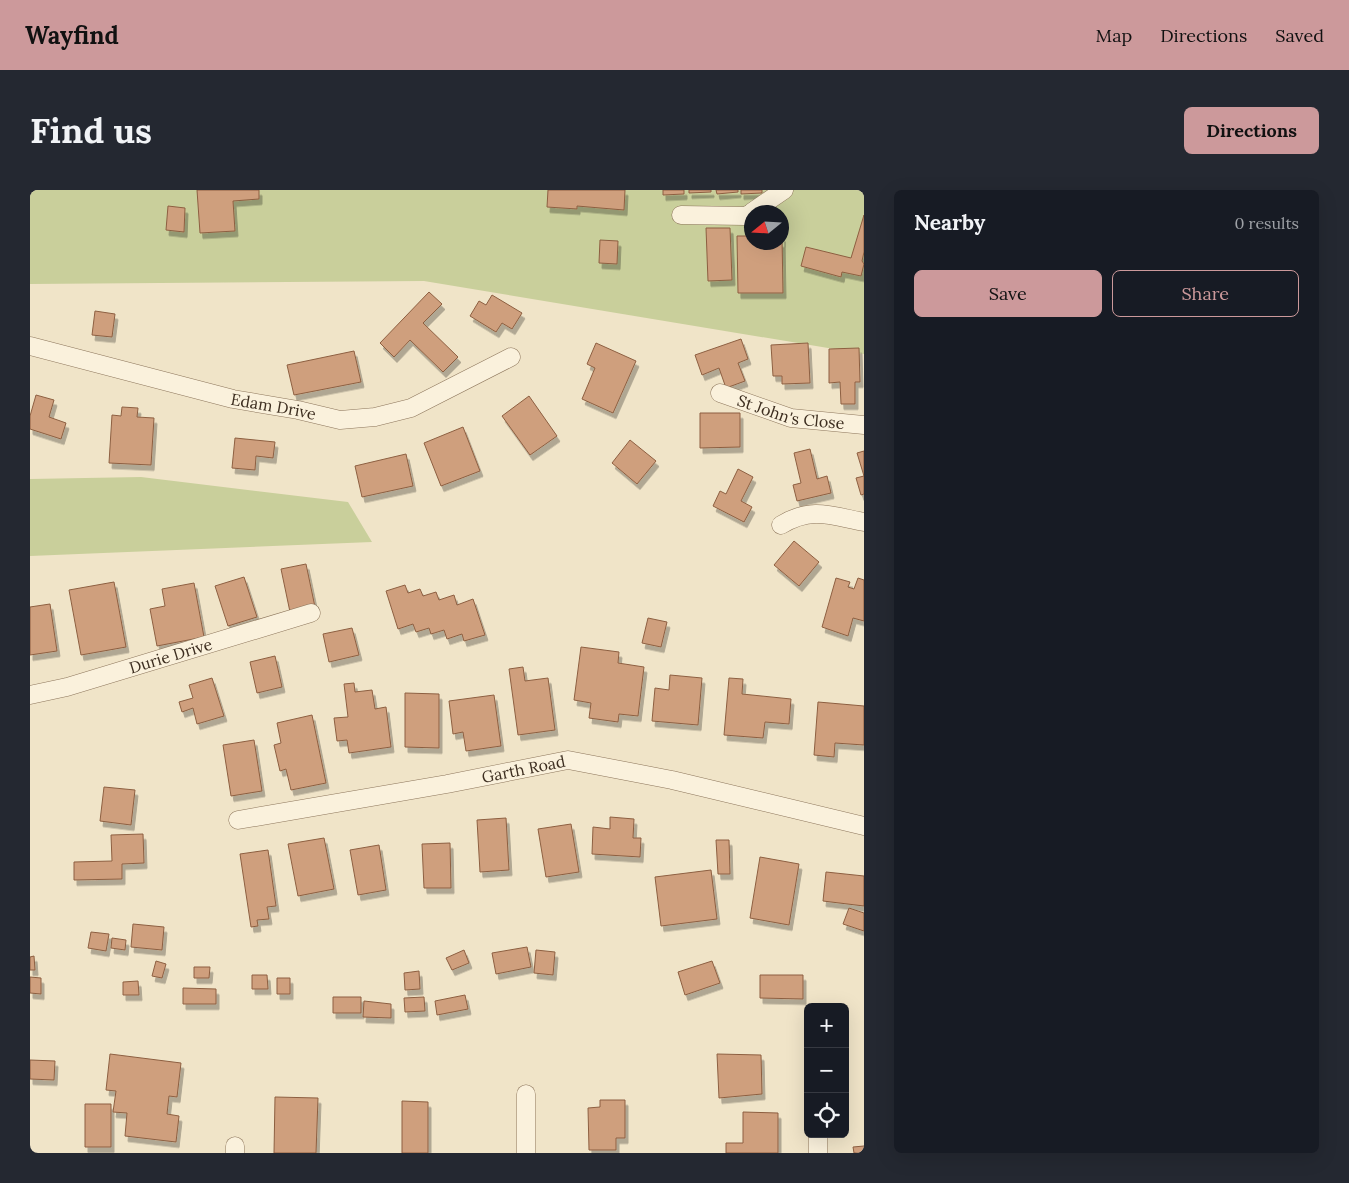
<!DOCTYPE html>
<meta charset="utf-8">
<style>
body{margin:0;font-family:Lora,serif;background:#242831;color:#f1f3f6}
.controls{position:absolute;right:15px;bottom:15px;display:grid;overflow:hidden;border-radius:8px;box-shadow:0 5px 20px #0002}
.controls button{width:45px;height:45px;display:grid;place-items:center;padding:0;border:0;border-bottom:1px solid #363941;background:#171b24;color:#f1f3f6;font:25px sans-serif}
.compass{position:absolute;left:714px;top:15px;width:45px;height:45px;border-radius:50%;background:#171b24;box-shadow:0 5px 20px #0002;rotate:252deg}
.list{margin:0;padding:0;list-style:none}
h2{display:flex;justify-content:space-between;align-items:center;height:65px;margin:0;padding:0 20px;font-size:21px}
h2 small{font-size:16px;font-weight:400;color:#9ea1a6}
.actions{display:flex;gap:10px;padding:15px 20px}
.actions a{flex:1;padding:11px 0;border:1px solid #cc999b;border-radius:8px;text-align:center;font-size:18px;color:#cc999b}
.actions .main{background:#cc999b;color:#111}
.icon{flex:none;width:28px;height:28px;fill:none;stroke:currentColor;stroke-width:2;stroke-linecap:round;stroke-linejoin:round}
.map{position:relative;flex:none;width:834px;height:963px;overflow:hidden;border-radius:8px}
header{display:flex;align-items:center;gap:30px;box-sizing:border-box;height:70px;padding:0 25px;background:#cc999b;color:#111}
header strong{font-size:24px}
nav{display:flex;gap:28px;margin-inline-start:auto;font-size:18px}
.intro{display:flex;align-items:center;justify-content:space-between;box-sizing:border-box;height:120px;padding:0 30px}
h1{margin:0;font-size:35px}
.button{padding:12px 22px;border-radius:8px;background:#cc999b;color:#111;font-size:18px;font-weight:700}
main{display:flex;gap:30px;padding:0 30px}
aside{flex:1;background:#171b24;border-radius:8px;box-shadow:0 5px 20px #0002}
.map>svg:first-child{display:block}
.green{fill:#c9cf9b;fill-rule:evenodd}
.building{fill:#cf9f7d;stroke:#8d5f41;filter:url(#shadow)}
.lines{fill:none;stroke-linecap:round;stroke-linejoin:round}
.minor-casing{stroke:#8d765c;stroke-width:19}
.minor{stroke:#faf1dc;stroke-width:18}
.labels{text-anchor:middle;stroke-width:4.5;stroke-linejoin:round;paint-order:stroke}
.street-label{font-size:16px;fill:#3d2e20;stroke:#f7eed8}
</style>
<header>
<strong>Wayfind</strong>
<nav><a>Map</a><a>Directions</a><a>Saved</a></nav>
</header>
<div class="intro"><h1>Find us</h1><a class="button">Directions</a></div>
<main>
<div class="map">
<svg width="834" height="963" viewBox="0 0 834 963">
<defs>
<filter id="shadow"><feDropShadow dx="3" dy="5.5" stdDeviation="0" flood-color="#0004"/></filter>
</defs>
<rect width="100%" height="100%" fill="#f0e4c8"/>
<path class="green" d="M 0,0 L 834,0 L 834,164 L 394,91 L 0,94 ZM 722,22 L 752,22 L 752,52 L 722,52 Z
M 111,287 L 318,312 L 342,352 L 0,366 L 0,289 Z"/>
<path class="building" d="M 167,0 L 229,0 L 229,9 L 203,11 L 205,41 L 170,43 Z
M 518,0 L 595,0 L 594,20 L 547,16 L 547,19 L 517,17 Z
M 633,0 L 654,0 L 654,4 L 633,5 Z
M 659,0 L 681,0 L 681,2 L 659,3 Z
M 686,0 L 708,0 L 708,2 L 687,4 Z
M 711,0 L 732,0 L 732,3 L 711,4 Z
M 138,16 L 155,18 L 154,42 L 136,40 Z
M 834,25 L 834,62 L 832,71 L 834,74 L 831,86 L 812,82 L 811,87 L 771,76 L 776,57 L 821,68 Z
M 676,38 L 700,38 L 702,90 L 678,91 Z
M 707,46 L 722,46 L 722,52 L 752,52 L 752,46 L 753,103 L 708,103 Z
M 570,50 L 588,51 L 587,74 L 569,73 Z
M 399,102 L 412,114 L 393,133 L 428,167 L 413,182 L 380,150 L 364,167 L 350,153 Z
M 462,105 L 492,123 L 482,139 L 472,133 L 466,142 L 440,126 L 449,111 L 456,115 Z
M 65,121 L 85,124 L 82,147 L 62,145 Z
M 711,149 L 718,169 L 708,173 L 715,191 L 696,198 L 689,178 L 672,185 L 665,165 Z
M 566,153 L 606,171 L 583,223 L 552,209 L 565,178 L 557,174 Z
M 778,153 L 780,193 L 752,194 L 752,186 L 743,186 L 741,155 Z
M 829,158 L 830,192 L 825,192 L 825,214 L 811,214 L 810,192 L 799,193 L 799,159 Z
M 324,161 L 331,192 L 264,205 L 257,175 Z
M 6,205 L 24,210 L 19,227 L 36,233 L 31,249 L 0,239 L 0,226 Z
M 499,206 L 527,246 L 500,265 L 472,226 Z
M 92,217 L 108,218 L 107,227 L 124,228 L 121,275 L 79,273 L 82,225 L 91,226 Z
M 670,223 L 710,223 L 710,257 L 670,258 Z
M 433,237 L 450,281 L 411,296 L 394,253 Z
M 205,248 L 245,252 L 243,268 L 226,266 L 225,280 L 202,278 Z
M 600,250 L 626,271 L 607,294 L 582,273 Z
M 780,259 L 787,289 L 797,286 L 801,303 L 767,311 L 763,295 L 771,293 L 764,263 Z
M 834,261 L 834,304 L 831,305 L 826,288 L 834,286 L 827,263 Z
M 376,264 L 383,296 L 332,307 L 325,276 Z
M 708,279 L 723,287 L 711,311 L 722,317 L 714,332 L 683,316 L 690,301 L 696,304 Z
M 764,351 L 789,372 L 769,396 L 744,375 Z
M 276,374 L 285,417 L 260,422 L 251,379 Z
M 214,387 L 227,427 L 198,436 L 185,396 Z
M 806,388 L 820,392 L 818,397 L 824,399 L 828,388 L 834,390 L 834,431 L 823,428 L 818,446 L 792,437 Z
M 84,392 L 96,457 L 51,465 L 39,400 Z
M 164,393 L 174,447 L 127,456 L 120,419 L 135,416 L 132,399 Z
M 375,395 L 378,403 L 390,399 L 393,406 L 406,402 L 409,410 L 424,405 L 427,415 L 443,409 L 455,445 L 434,451 L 432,444 L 417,449 L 414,440 L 401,444 L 399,438 L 386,442 L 383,434 L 368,439 L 356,401 Z
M 20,414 L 27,461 L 0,465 L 0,417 Z
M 618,428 L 637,432 L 631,457 L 612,453 Z
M 322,438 L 329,465 L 299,472 L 293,444 Z
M 551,457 L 589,462 L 588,473 L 614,477 L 608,526 L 589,524 L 588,532 L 559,528 L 561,513 L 544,510 Z
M 245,466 L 252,497 L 227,503 L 220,472 Z
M 493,477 L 495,491 L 518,488 L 525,540 L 488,545 L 479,479 Z
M 640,485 L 672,488 L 668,535 L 622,531 L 625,498 L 639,500 Z
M 182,488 L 194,526 L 167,534 L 163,518 L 152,522 L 149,512 L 163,508 L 159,495 Z
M 699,488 L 713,489 L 712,504 L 761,509 L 759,534 L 735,532 L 733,548 L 694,545 Z
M 324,493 L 325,502 L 342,500 L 345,519 L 356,517 L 361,557 L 319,563 L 317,550 L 307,551 L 304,528 L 318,527 L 314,494 Z
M 375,503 L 409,504 L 409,558 L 375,557 Z
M 464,505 L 471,556 L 436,561 L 433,542 L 423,544 L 419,511 Z
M 788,512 L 834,516 L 834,555 L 805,553 L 804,567 L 784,565 Z
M 282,525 L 296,593 L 261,600 L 256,579 L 250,581 L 244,555 L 251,553 L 247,533 Z
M 224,550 L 232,601 L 201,606 L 193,555 Z
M 74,597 L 105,600 L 101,635 L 70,631 Z
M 580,627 L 604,629 L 603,648 L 611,648 L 610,667 L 562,664 L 563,637 L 580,639 Z
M 476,628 L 479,680 L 450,682 L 447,630 Z
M 541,634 L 549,682 L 516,687 L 508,639 Z
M 113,644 L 114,673 L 92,674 L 92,689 L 44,690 L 44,672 L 82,671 L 81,645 Z
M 294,648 L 304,699 L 268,706 L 258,654 Z
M 686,650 L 699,650 L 700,684 L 688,684 Z
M 420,653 L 421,698 L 394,698 L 392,654 Z
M 349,655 L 356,700 L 328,705 L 320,660 Z
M 238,660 L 246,716 L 237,717 L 239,729 L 227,730 L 228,736 L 221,737 L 210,664 Z
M 730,667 L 769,674 L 759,735 L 720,728 Z
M 681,680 L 687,729 L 631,736 L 625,687 Z
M 796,682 L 834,686 L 834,716 L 793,711 Z
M 819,718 L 834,723 L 834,741 L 813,734 Z
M 103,734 L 134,737 L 132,760 L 101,757 Z
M 61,742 L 79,744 L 76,761 L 58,758 Z
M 82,748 L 96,750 L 95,760 L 81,758 Z
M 497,757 L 501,777 L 466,784 L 462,763 Z
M 434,760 L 439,773 L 422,780 L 416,768 Z
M 506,760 L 525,762 L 523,785 L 504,783 Z
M 4,766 L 5,780 L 0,780 L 0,767 Z
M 126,771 L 136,774 L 132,788 L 122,786 Z
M 682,771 L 690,793 L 655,805 L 648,782 Z
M 164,777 L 180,777 L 179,788 L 164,788 Z
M 389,781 L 390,799 L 375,800 L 374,783 Z
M 222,785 L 237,785 L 238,799 L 222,799 Z
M 730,785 L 773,785 L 773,809 L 730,808 Z
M 0,787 L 11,788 L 11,804 L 0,803 Z
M 247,788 L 260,788 L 260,804 L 247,804 Z
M 108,791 L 109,805 L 93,805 L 93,792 Z
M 153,798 L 186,799 L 186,814 L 153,814 Z
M 435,805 L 438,819 L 407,825 L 405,811 Z
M 303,807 L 331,807 L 331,823 L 303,823 Z
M 394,807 L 395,821 L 375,822 L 374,808 Z
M 334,811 L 361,814 L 361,828 L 333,827 Z
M 80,864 L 151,873 L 147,907 L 139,906 L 137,924 L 149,926 L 146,952 L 95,946 L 97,923 L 83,922 L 86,901 L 76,900 Z
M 687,864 L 731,865 L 732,904 L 689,908 Z
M 0,870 L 25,871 L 24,890 L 0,889 Z
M 245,907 L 288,908 L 286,963 L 244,963 Z
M 570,910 L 595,910 L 595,948 L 586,948 L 586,960 L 559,960 L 558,918 L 570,917 Z
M 372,911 L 398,912 L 398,963 L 372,963 Z
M 55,914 L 81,914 L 81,957 L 55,957 Z
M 713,922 L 748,923 L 748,963 L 696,963 L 696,953 L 713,953 Z
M 834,956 L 834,963 L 824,963 L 823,957 Z"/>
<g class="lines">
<defs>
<g id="minor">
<path d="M 722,22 L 754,0"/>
<path d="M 651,25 L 715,26 L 722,23"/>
<path id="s1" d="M 0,156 L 203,209 L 268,220 L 310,230 L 345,227 L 381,218 L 481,167"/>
<path id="s2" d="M 690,203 L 761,228 L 834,235"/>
<path d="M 751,335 C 782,316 802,326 834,332"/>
<path id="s3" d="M 0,505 L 37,497 L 281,423"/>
<path id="s4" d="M 208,630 L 417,594 L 538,570 L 642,590 L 834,636"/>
<path d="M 205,963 L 205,956"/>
<path d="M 496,963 L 496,904"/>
<path d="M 788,963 L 788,944"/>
</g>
</defs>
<use href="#minor" class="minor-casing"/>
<use href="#minor" class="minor"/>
</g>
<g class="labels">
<g class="street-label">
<text dy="6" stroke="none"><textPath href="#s1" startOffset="251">Edam Drive</textPath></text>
<text dy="6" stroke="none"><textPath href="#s2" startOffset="74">St John's Close</textPath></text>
<text dy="6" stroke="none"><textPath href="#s3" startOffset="146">Durie Drive</textPath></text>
<text dy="6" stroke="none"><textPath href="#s4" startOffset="290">Garth Road</textPath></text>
</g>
</g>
</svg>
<div class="controls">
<button>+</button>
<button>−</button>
<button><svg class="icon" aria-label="locate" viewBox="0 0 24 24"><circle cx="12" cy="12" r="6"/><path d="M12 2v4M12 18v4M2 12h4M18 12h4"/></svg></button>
</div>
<svg class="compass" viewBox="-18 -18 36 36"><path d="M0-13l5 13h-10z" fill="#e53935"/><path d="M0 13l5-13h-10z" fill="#9ea1a6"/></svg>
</div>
<aside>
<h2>Nearby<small>0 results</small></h2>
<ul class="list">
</ul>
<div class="actions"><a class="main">Save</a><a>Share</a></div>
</aside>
</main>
